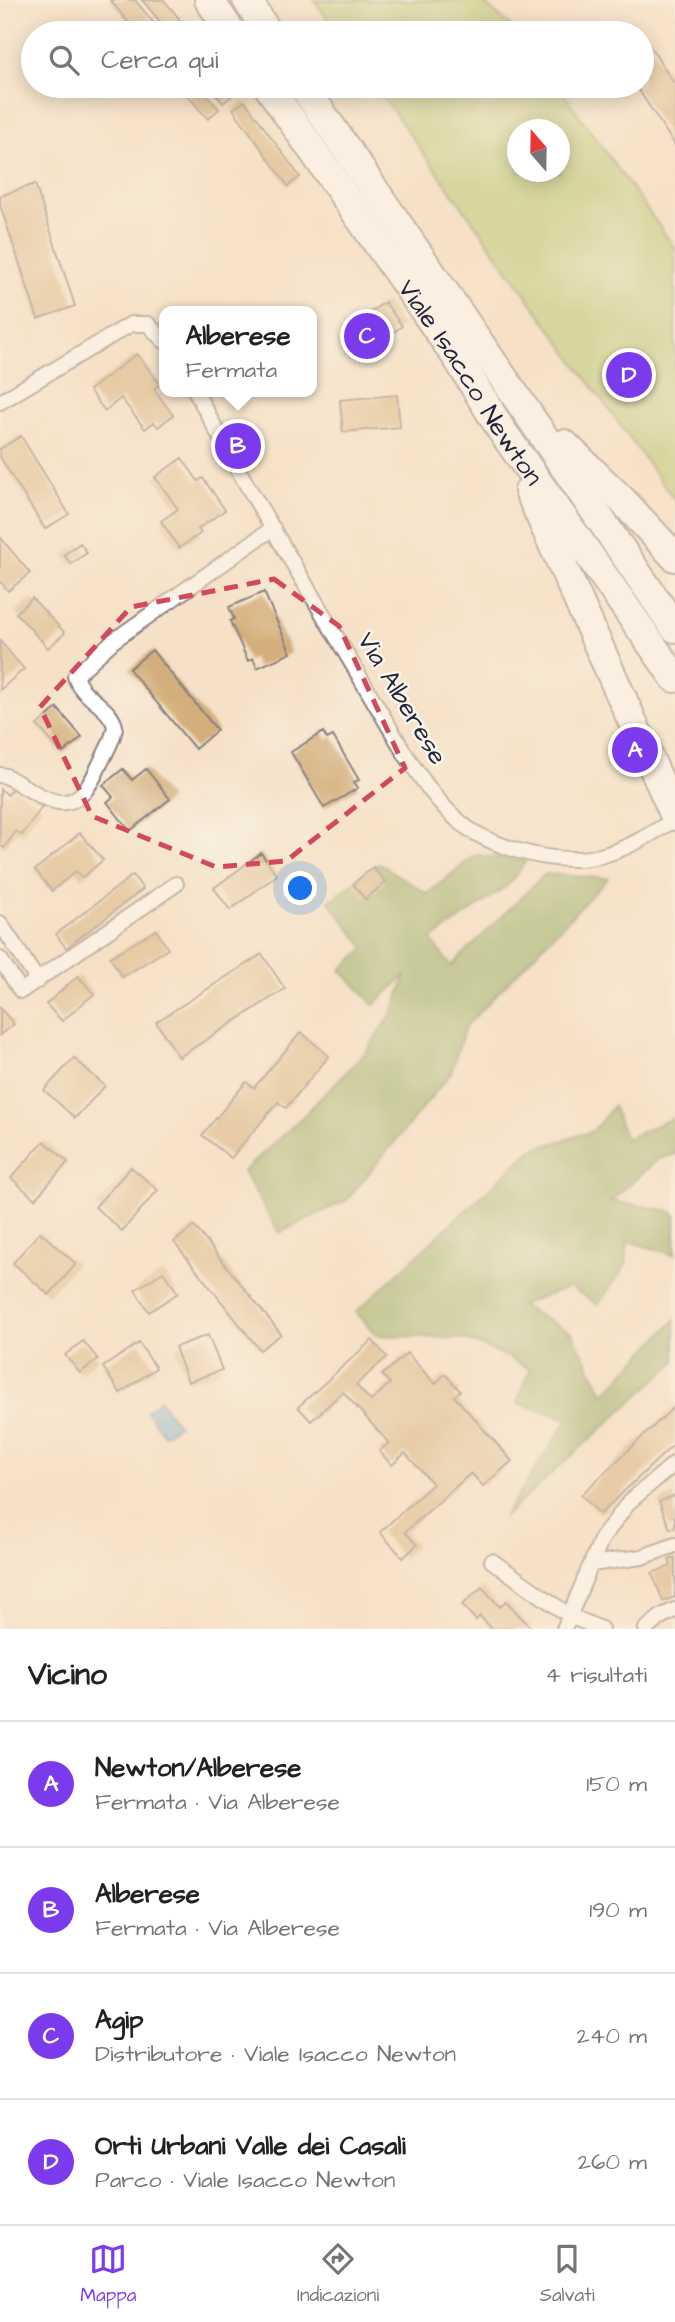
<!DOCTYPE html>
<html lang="it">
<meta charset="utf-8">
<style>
body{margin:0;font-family:"Architects Daughter",sans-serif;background:#f6f6f6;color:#222}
.compass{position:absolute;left:507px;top:119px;width:63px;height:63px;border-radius:50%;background:#fff;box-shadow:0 4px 18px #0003;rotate:340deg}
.you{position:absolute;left:301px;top:889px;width:24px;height:24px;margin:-18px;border:5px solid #fff;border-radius:50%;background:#1a73e8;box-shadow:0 0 0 10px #1a73e833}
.badge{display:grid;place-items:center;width:46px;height:46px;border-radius:50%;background:#7c3aed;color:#fff;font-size:23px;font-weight:700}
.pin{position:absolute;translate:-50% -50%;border:4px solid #fff;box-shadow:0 2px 7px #0006}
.popup{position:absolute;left:159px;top:306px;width:158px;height:91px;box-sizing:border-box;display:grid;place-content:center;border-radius:14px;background:#fff;filter:drop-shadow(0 2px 5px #0005);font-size:23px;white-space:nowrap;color:#767676}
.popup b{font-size:26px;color:#222}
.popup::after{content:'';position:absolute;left:50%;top:100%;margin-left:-14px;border:14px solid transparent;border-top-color:#fff}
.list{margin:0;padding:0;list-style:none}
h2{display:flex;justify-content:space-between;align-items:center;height:91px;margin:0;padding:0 28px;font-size:30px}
h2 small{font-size:23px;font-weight:400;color:#767676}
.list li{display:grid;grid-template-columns:46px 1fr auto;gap:21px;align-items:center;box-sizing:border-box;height:126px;padding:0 28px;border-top:2px solid #e0e0e0}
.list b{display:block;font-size:26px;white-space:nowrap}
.list p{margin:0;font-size:23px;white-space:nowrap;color:#767676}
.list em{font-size:23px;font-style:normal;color:#767676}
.icon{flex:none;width:38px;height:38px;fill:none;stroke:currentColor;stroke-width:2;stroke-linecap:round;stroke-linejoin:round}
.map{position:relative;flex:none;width:675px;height:1629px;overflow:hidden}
.search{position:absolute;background:#fff;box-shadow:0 4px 18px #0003;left:21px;right:21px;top:21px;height:77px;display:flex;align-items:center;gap:18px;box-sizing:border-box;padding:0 24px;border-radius:38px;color:#767676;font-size:26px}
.sheet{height:595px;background:#fff}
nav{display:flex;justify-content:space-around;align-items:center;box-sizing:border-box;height:98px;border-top:2px solid #e0e0e0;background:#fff;font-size:19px;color:#767676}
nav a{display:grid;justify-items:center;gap:4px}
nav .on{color:#7c3aed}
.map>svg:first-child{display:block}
.green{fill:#b3c86d;stroke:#6a7554;stroke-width:2;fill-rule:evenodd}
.forest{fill:#8eac60;stroke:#58674e;stroke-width:2}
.water{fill:#5fabd8;stroke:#40668a;stroke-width:2}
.building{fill:#d4af7b}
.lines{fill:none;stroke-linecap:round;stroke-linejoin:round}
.street-casing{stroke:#8c8281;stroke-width:18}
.highway-casing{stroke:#8c8281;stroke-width:32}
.street{stroke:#fff;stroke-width:14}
.highway{stroke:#fff;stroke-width:28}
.marked{fill:none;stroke:#d1495b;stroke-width:5;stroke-dasharray:14 9;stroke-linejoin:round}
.labels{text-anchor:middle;stroke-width:5;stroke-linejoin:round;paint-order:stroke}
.street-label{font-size:26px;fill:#22223b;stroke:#fbf7ec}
</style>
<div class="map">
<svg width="675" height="1629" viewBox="0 0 675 1629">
<rect width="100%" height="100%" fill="#fbf7ec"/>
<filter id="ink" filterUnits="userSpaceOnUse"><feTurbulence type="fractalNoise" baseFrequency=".0143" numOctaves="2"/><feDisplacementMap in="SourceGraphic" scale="14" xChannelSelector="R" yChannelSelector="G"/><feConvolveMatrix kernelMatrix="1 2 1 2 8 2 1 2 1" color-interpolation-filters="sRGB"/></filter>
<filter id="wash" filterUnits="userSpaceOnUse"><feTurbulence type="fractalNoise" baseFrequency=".00686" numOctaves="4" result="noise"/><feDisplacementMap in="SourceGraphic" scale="28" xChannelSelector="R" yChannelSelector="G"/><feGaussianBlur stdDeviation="1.57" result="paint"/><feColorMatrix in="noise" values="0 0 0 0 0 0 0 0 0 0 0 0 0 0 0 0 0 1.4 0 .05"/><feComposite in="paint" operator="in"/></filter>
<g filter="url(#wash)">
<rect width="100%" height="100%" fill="#f5e1c7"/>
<path class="green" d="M 314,0 L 480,0 L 519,33 L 338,33 Z
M 375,86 L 558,86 L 675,248 L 675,501 ZM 518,130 L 560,130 L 560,172 L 518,172 Z"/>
<path class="forest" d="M 475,855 L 526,861 L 508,885 L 431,940 L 451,966 L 545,874 L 608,878 L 465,1027 L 451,1073 L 347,1200 L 279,1233 L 243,1172 L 303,1116 L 365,1053 L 393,1012 L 406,975 L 374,1005 L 341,970 L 365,948 L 329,902 L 379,863 L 427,894 Z
M 613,1106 L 626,1139 L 675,1117 L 675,1154 L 658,1159 L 611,1201 L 670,1211 L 675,1215 L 675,1255 L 628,1241 L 626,1265 L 598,1305 L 570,1287 L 520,1305 L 572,1333 L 604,1394 L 675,1320 L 675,1362 L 503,1518 L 568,1419 L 517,1403 L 530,1369 L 506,1356 L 464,1339 L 376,1335 L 356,1312 L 531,1150 L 593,1131 Z"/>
<path class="water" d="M 160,1400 L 178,1425 L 164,1435 L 146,1411 Z"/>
<g id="blocks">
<path class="building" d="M 110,0 L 135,0 L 162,33 L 137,33 Z
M 142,0 L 164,0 L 182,22 L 169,32 Z
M 642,34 L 675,85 L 675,145 L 636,86 L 642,86 Z
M 179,86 L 199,86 L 219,109 L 208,119 Z
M 209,86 L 229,86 L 235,93 L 223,103 Z
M 245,101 L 300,177 L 288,186 L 233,109 Z
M 35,184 L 75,306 L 38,319 L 0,205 L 0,196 Z
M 385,302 L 402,326 L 361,355 L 344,330 Z
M 137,354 L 160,384 L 154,389 L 173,415 L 158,427 L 154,422 L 145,429 L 121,398 L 105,411 L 89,390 Z
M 397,395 L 400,427 L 343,432 L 340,400 Z
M 21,436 L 69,514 L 45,529 L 0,457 L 0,449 Z
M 182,458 L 198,481 L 203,478 L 225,510 L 198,529 L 201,533 L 179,548 L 161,521 L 178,509 L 155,477 Z
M 0,537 L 30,573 L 8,591 L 0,581 Z
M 80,543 L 87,553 L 71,564 L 64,555 Z
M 264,592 L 291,653 L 257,668 L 253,658 L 248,661 L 230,621 L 234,619 L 229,607 Z
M 32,598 L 65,633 L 48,648 L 16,613 Z
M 0,641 L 24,669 L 0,690 Z
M 152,650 L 217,730 L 195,749 L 129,669 Z
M 57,708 L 82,737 L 62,754 L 37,725 Z
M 323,732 L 327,739 L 333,736 L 359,780 L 354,782 L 358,788 L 324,808 L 291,752 Z
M 123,769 L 132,780 L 146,769 L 170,799 L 130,831 L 107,802 L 113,797 L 103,785 Z
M 13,787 L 42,807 L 22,835 L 16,831 L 4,848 L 0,845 L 0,789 L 8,795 Z
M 80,833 L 103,860 L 82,878 L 76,871 L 52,891 L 35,870 Z
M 261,853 L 277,875 L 230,910 L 214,888 Z
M 373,867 L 386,882 L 365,899 L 353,884 Z
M 133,875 L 143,889 L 66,948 L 56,934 Z
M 156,930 L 168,949 L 122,977 L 110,957 Z
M 262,954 L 285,989 L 179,1057 L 156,1022 Z
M 78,976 L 94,994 L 62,1021 L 46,1004 Z
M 0,1008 L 14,1024 L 0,1035 Z
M 301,1032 L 329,1056 L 286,1108 L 278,1102 L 231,1158 L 202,1135 L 246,1082 L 254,1088 Z
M 74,1058 L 105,1086 L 75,1118 L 44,1090 Z
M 44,1141 L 68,1162 L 35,1199 L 11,1178 Z
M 131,1167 L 158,1190 L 122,1231 L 95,1207 Z
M 194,1226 L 281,1334 L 260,1350 L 174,1242 Z
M 40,1232 L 76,1264 L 49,1295 L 13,1263 Z
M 163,1272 L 178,1293 L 149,1312 L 135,1290 Z
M 208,1335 L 222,1370 L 188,1382 L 175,1347 Z
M 372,1340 L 387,1357 L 356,1385 L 371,1401 L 390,1383 L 382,1375 L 407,1353 L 435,1384 L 445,1374 L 460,1391 L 454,1396 L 512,1461 L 483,1486 L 471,1473 L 405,1532 L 417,1545 L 403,1558 L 380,1532 L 433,1484 L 405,1453 L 392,1465 L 379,1451 L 389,1443 L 343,1392 L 311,1421 L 298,1407 Z
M 83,1341 L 98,1359 L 80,1373 L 65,1355 Z
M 139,1343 L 156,1368 L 120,1393 L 103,1367 Z
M 675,1406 L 675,1443 L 600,1514 L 581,1495 Z
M 675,1495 L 675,1527 L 670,1529 L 659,1502 Z
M 675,1558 L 675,1597 L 663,1601 L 652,1573 L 671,1566 L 669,1560 Z
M 482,1587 L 500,1607 L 506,1601 L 532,1629 L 492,1629 L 480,1616 L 476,1620 L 462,1605 Z"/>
</g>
</g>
<g filter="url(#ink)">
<use href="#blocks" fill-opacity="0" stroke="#8c8281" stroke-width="2"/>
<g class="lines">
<defs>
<path id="street" d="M 196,392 L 234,463 L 404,752 C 420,777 438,804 461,823 C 477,837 499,845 519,851 C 586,870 619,855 675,819
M 0,402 L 131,324 L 148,324 L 164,341
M 0,775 L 6,776 C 49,800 73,825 99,766 C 105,753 114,739 115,726 C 109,705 81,698 75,676 L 113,641 L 273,528
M 0,923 L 38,981
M 0,959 L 21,991 L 176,884
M 492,1561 L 570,1616 L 601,1629
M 591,1564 L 642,1557 L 675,1545
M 564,1629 L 601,1540 L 629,1502 L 675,1463
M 646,1629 L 662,1616 L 675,1610"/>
<g id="highway">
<path d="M 209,0 L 232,33"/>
<path d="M 247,0 L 268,33"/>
<path id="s1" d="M 268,86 L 458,359 L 500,428 L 675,678"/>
<path d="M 303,86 L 675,628"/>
<path d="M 564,444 L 622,500 L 675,557"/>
<path d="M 529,491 L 675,816"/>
</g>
</defs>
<use href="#street" class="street-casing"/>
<use href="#highway" class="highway-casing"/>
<use href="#street" class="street"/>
<use href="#highway" class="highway"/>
</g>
</g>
<path d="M0 0H675V1629H0ZM 274,579 L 339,626 L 405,768 L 286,861 L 216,867 L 92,816 L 40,707 L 131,607 Z" fill="#f5e1c7" fill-opacity=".55" fill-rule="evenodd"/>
<path class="marked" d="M 274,579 L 339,626 L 405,768 L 286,861 L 216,867 L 92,816 L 40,707 L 131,607 Z"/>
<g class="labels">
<g class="street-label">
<text dy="9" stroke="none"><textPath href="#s1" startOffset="359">Viale Isacco Newton</textPath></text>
<text transform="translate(403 698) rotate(59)" y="9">Via Alberese</text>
</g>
</g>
</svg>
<svg class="compass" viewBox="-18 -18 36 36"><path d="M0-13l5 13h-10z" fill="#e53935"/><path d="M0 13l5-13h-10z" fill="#767676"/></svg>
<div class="you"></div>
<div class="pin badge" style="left:635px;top:750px">A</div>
<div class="pin badge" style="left:238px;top:446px">B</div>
<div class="popup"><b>Alberese</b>Fermata</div>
<div class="pin badge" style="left:367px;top:336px">C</div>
<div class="pin badge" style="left:629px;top:375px">D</div>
<div class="search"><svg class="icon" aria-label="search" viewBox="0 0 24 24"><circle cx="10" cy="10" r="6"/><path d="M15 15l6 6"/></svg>Cerca qui</div>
</div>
<section class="sheet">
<h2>Vicino<small>4 risultati</small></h2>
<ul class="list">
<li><span class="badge">A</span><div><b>Newton/Alberese</b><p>Fermata · Via Alberese</p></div><em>150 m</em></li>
<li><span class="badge">B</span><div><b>Alberese</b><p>Fermata · Via Alberese</p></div><em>190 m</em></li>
<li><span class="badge">C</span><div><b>Agip</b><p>Distributore · Viale Isacco Newton</p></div><em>240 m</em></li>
<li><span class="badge">D</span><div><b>Orti Urbani Valle dei Casali</b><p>Parco · Viale Isacco Newton</p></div><em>260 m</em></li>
</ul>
</section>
<nav>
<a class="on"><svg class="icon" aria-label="map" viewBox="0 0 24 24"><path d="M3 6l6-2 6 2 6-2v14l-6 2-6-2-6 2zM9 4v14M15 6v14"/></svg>Mappa</a>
<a><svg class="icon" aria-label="directions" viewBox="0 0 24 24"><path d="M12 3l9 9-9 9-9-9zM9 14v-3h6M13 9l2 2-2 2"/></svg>Indicazioni</a>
<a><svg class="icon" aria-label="saved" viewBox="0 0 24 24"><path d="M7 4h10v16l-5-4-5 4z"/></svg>Salvati</a>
</nav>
